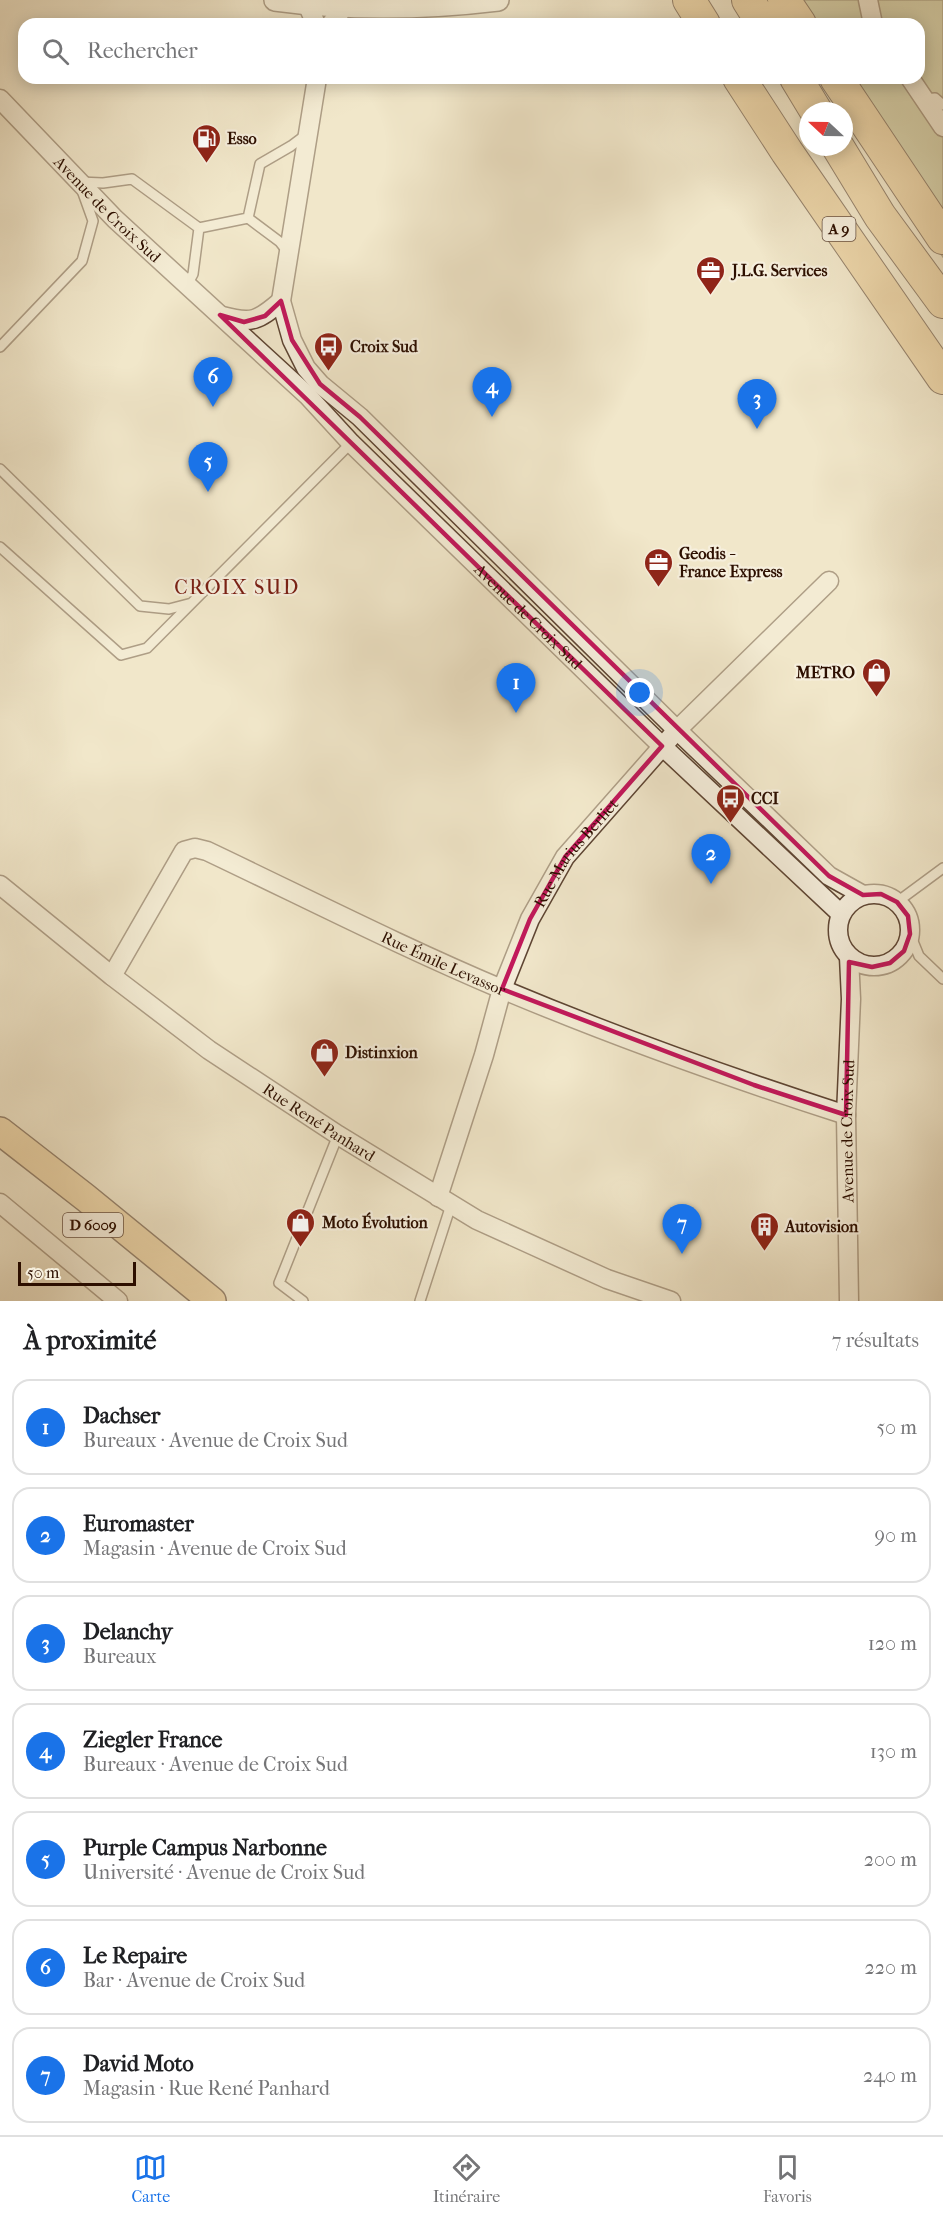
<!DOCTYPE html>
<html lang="fr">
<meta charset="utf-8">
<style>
body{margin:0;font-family:"IM FELL French Canon",serif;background:#f6f6f6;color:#202124}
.compass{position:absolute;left:799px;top:102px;width:54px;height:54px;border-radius:50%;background:#fff;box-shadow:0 3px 15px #0003;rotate:292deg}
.scale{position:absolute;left:18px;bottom:15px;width:118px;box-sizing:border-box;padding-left:6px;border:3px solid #2d0f00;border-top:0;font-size:16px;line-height:21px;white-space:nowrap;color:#2d0f00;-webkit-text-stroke:4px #f6efdd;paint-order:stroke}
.you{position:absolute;left:640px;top:693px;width:21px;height:21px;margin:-15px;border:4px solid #fff;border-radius:50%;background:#1a73e8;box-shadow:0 0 0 9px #1a73e833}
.badge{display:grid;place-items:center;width:39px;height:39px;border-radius:50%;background:#1a73e8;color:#fff;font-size:20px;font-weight:700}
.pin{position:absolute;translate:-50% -50px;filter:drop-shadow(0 2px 3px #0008)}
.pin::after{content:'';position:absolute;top:32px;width:21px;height:18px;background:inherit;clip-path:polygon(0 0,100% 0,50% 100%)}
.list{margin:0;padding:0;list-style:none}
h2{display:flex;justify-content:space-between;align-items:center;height:78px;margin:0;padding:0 24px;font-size:26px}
h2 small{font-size:20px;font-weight:400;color:#757577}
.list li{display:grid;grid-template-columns:39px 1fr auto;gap:18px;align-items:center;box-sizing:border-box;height:96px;margin:0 12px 12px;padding:0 12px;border:2px solid #e0e0e0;border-radius:18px}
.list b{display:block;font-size:22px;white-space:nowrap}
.list p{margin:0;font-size:20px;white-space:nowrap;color:#757577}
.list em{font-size:20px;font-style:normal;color:#757577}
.icon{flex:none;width:33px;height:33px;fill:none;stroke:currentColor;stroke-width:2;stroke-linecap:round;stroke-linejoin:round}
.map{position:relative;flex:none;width:943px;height:1301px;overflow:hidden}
.search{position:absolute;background:#fff;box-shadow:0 3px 15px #0003;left:18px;right:18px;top:18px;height:66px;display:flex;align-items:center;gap:15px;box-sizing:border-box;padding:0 21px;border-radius:18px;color:#757577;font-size:22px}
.sheet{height:834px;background:#fff}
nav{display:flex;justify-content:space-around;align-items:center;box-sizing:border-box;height:84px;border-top:2px solid #e0e0e0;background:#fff;font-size:16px;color:#757577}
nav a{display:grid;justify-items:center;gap:3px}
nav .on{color:#1a73e8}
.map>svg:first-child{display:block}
.green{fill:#c0c493;stroke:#766a4a;stroke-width:1.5}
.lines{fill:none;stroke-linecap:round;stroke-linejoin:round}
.service-casing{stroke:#5e4533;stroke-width:12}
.minor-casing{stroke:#5e4533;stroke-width:21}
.tertiary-casing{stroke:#5e4533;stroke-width:24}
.primary-casing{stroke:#2d0f00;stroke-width:30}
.motorway-casing{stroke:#2d0f00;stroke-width:34}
.service{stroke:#f6efdd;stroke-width:9}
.minor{stroke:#f6efdd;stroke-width:18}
.tertiary{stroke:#f6efdd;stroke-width:21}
.primary{stroke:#e8c486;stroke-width:27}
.motorway{stroke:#e8c486;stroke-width:32}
.marked{fill:none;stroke:#c2185b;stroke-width:4.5;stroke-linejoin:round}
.labels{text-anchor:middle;stroke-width:4.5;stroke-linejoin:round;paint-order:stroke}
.shield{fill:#f6efdd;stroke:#695242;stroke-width:1.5}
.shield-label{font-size:15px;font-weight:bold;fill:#2d0f00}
.poi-label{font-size:16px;font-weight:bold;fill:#2d0f00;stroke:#f6efdd;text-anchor:start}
.street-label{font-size:16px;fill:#2d0f00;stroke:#f6efdd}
.quarter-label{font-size:20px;letter-spacing:1.5px;fill:#7a1f14;stroke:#f6efdd}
</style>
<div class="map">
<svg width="943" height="1301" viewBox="0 0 943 1301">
<rect width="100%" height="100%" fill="#f1e7cb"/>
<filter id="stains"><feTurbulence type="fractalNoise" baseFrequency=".00333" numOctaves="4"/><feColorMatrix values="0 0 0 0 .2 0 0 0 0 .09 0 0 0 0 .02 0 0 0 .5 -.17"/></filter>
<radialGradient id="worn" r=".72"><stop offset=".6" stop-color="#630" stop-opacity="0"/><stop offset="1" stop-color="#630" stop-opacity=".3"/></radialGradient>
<path class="green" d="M 770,0 L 943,0 L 943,257 L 821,78 L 919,78 L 919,24 L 786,24 Z"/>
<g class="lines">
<defs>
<path id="service" d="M 924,99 L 935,98 L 943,105
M 248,218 L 260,164 L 291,146 L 307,134
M 187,285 L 193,274 L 199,228
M 0,347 L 82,261 L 93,221 L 79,182 L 103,183 L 132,179 L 199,228 L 248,218 L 280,242 L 287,251
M 0,469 L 140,606 L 169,609 L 192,603
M 0,547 L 121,655 L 147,648 L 351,443
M 897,902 L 943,868
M 910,934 L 919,956 L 943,979
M 303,1301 L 279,1283 L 338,1135
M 420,1301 L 451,1205"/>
<g id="minor">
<path d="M 868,0 L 873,24"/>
<path d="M 307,4 L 316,24"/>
<path d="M 331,24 L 344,7"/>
<path d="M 317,78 L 281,301 L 292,340 L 306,368 L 320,384 L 360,417 L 677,730 L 829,876 L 863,895"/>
<path d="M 910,78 L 943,127"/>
<path id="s1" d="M 0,99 L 115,219 L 307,395 L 351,443 L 662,746 L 841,914"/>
<path d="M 222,316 C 252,324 258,321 281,301"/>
<path id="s2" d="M 0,885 L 112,976 L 209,1050 L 338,1135 L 477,1220 L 607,1279 L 671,1301"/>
<circle cx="874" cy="930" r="36"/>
<path id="s3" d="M 112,976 L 184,851 L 195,848 L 207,851 C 306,898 404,948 504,990 C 616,1037 731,1078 846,1115"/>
<path id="s4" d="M 438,1197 L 484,1055 L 502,989 L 530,919 L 565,857 L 677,730 L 829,581"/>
<path d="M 0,1203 L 118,1301"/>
<path id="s5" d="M 849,1301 L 846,1115 L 851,999 L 849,957"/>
</g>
<path id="tertiary" d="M 275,0 C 349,10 423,9 498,0"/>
<path id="primary" d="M 0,1131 L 86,1198 L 212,1301"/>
<path id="motorway" d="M 689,0 L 704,24
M 748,0 L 763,24
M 784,0 L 800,24
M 739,78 L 787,152 L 943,378
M 796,78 L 816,111
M 836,78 L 943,238
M 838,147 L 880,216 L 943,302"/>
</defs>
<use href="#service" class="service-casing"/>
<use href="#minor" class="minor-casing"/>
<use href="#tertiary" class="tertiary-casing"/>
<use href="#primary" class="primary-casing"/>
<use href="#motorway" class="motorway-casing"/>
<use href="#service" class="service"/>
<use href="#minor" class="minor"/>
<use href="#tertiary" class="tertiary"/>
<use href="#primary" class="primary"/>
<use href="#motorway" class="motorway"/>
</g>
<path d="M0 0H943V1301H0ZM 281,301 L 292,340 L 320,384 L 360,417 L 829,876 L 863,895 L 881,894 L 897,902 L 908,916 L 910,934 L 904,951 L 890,963 L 872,967 L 849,962 L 846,1115 L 754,1085 L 502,989 L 530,919 L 565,857 L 662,746 L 220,315 L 244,322 L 265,316 Z" fill="#f1e7cb" fill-opacity=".55" fill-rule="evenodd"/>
<path class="marked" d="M 281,301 L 292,340 L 320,384 L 360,417 L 829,876 L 863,895 L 881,894 L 897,902 L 908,916 L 910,934 L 904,951 L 890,963 L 872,967 L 849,962 L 846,1115 L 754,1085 L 502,989 L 530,919 L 565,857 L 662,746 L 220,315 L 244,322 L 265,316 Z"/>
<defs>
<symbol id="fuel-pin" viewBox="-11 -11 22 30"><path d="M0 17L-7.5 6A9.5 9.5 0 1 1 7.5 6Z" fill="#8f2418" stroke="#f6efdd"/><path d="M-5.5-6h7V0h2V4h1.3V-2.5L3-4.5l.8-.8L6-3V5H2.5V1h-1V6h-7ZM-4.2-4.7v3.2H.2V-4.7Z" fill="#fff"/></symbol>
<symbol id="office-pin" viewBox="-11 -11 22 30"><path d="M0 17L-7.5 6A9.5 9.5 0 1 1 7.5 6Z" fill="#8f2418" stroke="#f6efdd"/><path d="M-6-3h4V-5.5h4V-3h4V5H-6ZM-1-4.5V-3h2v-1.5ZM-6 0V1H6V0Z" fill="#fff"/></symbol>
<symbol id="bus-pin" viewBox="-11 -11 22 30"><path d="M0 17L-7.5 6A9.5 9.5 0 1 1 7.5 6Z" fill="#8f2418" stroke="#f6efdd"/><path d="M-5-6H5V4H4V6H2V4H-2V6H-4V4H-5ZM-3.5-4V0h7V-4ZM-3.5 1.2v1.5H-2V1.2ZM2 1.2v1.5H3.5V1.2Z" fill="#fff"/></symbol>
<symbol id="shop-pin" viewBox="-11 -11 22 30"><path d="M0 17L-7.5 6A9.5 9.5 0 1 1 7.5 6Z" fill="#8f2418" stroke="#f6efdd"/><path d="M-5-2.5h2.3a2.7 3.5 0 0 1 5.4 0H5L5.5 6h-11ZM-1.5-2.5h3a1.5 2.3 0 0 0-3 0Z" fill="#fff"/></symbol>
<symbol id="building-pin" viewBox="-11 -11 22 30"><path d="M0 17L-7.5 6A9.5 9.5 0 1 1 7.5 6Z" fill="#8f2418" stroke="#f6efdd"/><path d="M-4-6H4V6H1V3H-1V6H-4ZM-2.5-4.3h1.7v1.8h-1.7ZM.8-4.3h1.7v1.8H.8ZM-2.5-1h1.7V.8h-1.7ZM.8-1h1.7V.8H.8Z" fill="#fff"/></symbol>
</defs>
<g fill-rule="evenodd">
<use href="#fuel-pin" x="190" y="122" width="33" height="45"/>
<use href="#office-pin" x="694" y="254" width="33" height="45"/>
<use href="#bus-pin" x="312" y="330" width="33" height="45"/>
<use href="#office-pin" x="642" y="546" width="33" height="45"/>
<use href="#shop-pin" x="860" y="656" width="33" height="45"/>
<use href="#bus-pin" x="714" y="782" width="33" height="45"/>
<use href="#shop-pin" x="308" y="1036" width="33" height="45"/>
<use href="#shop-pin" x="284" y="1206" width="33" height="45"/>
<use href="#building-pin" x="748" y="1210" width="33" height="45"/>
</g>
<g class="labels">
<g class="shield">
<rect x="822.5" y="217" width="33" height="24" rx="4.5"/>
<rect x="63" y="1213" width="60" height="24" rx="4.5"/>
</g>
<g class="shield-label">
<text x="839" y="234">A 9</text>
<text x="93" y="1230">D 6009</text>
</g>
<g class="poi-label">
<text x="227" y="144">Esso</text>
<text x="732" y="276">J.L.G. Services</text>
<text x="350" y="352">Croix Sud</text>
<text x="679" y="559">Geodis -<tspan x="679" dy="18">France Express</tspan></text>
<text x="855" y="678" text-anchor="end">METRO</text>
<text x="751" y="804">CCI</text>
<text x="345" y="1058">Distinxion</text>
<text x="322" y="1228">Moto Évolution</text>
<text x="785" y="1232">Autovision</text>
</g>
<g class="street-label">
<text dy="6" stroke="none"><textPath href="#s1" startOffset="154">Avenue de Croix Sud</textPath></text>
<text dy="6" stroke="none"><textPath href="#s1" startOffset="740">Avenue de Croix Sud</textPath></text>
<text dy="6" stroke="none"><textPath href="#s4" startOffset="374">Rue Marius Berliet</textPath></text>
<text dy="6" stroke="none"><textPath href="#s3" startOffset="430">Rue Émile Levassor</textPath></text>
<text dy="6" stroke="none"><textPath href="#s2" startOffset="398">Rue René Panhard</textPath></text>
<text dy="6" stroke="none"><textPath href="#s5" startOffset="170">Avenue de Croix Sud</textPath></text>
</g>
<g class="quarter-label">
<text x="237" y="594">CROIX SUD</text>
</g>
</g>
<rect width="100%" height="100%" filter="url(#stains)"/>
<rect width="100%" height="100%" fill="url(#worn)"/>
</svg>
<svg class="compass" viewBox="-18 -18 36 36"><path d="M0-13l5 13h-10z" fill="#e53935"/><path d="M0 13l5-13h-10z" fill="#757577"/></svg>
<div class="scale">50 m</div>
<div class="you"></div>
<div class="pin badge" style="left:516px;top:713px">1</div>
<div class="pin badge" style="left:711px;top:884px">2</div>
<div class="pin badge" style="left:757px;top:429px">3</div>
<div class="pin badge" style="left:492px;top:417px">4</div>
<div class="pin badge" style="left:208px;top:492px">5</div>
<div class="pin badge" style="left:213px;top:407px">6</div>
<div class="pin badge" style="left:682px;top:1254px">7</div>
<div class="search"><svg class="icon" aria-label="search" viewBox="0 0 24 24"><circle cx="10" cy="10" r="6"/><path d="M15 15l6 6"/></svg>Rechercher</div>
</div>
<section class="sheet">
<h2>À proximité<small>7 résultats</small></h2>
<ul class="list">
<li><span class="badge">1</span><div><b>Dachser</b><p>Bureaux · Avenue de Croix Sud</p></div><em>50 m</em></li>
<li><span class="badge">2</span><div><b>Euromaster</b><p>Magasin · Avenue de Croix Sud</p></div><em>90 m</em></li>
<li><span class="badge">3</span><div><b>Delanchy</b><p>Bureaux</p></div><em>120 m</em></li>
<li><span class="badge">4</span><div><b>Ziegler France</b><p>Bureaux · Avenue de Croix Sud</p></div><em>130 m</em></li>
<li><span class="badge">5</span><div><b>Purple Campus Narbonne</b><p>Université · Avenue de Croix Sud</p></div><em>200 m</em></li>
<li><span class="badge">6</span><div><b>Le Repaire</b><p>Bar · Avenue de Croix Sud</p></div><em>220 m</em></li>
<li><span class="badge">7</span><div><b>David Moto</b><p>Magasin · Rue René Panhard</p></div><em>240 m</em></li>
</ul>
</section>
<nav>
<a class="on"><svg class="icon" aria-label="map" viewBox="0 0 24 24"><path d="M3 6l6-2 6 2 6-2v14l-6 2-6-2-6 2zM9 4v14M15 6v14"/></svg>Carte</a>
<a><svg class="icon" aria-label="directions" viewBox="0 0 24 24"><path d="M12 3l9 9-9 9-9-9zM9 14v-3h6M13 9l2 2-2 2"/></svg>Itinéraire</a>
<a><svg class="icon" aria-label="saved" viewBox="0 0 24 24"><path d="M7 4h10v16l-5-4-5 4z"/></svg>Favoris</a>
</nav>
